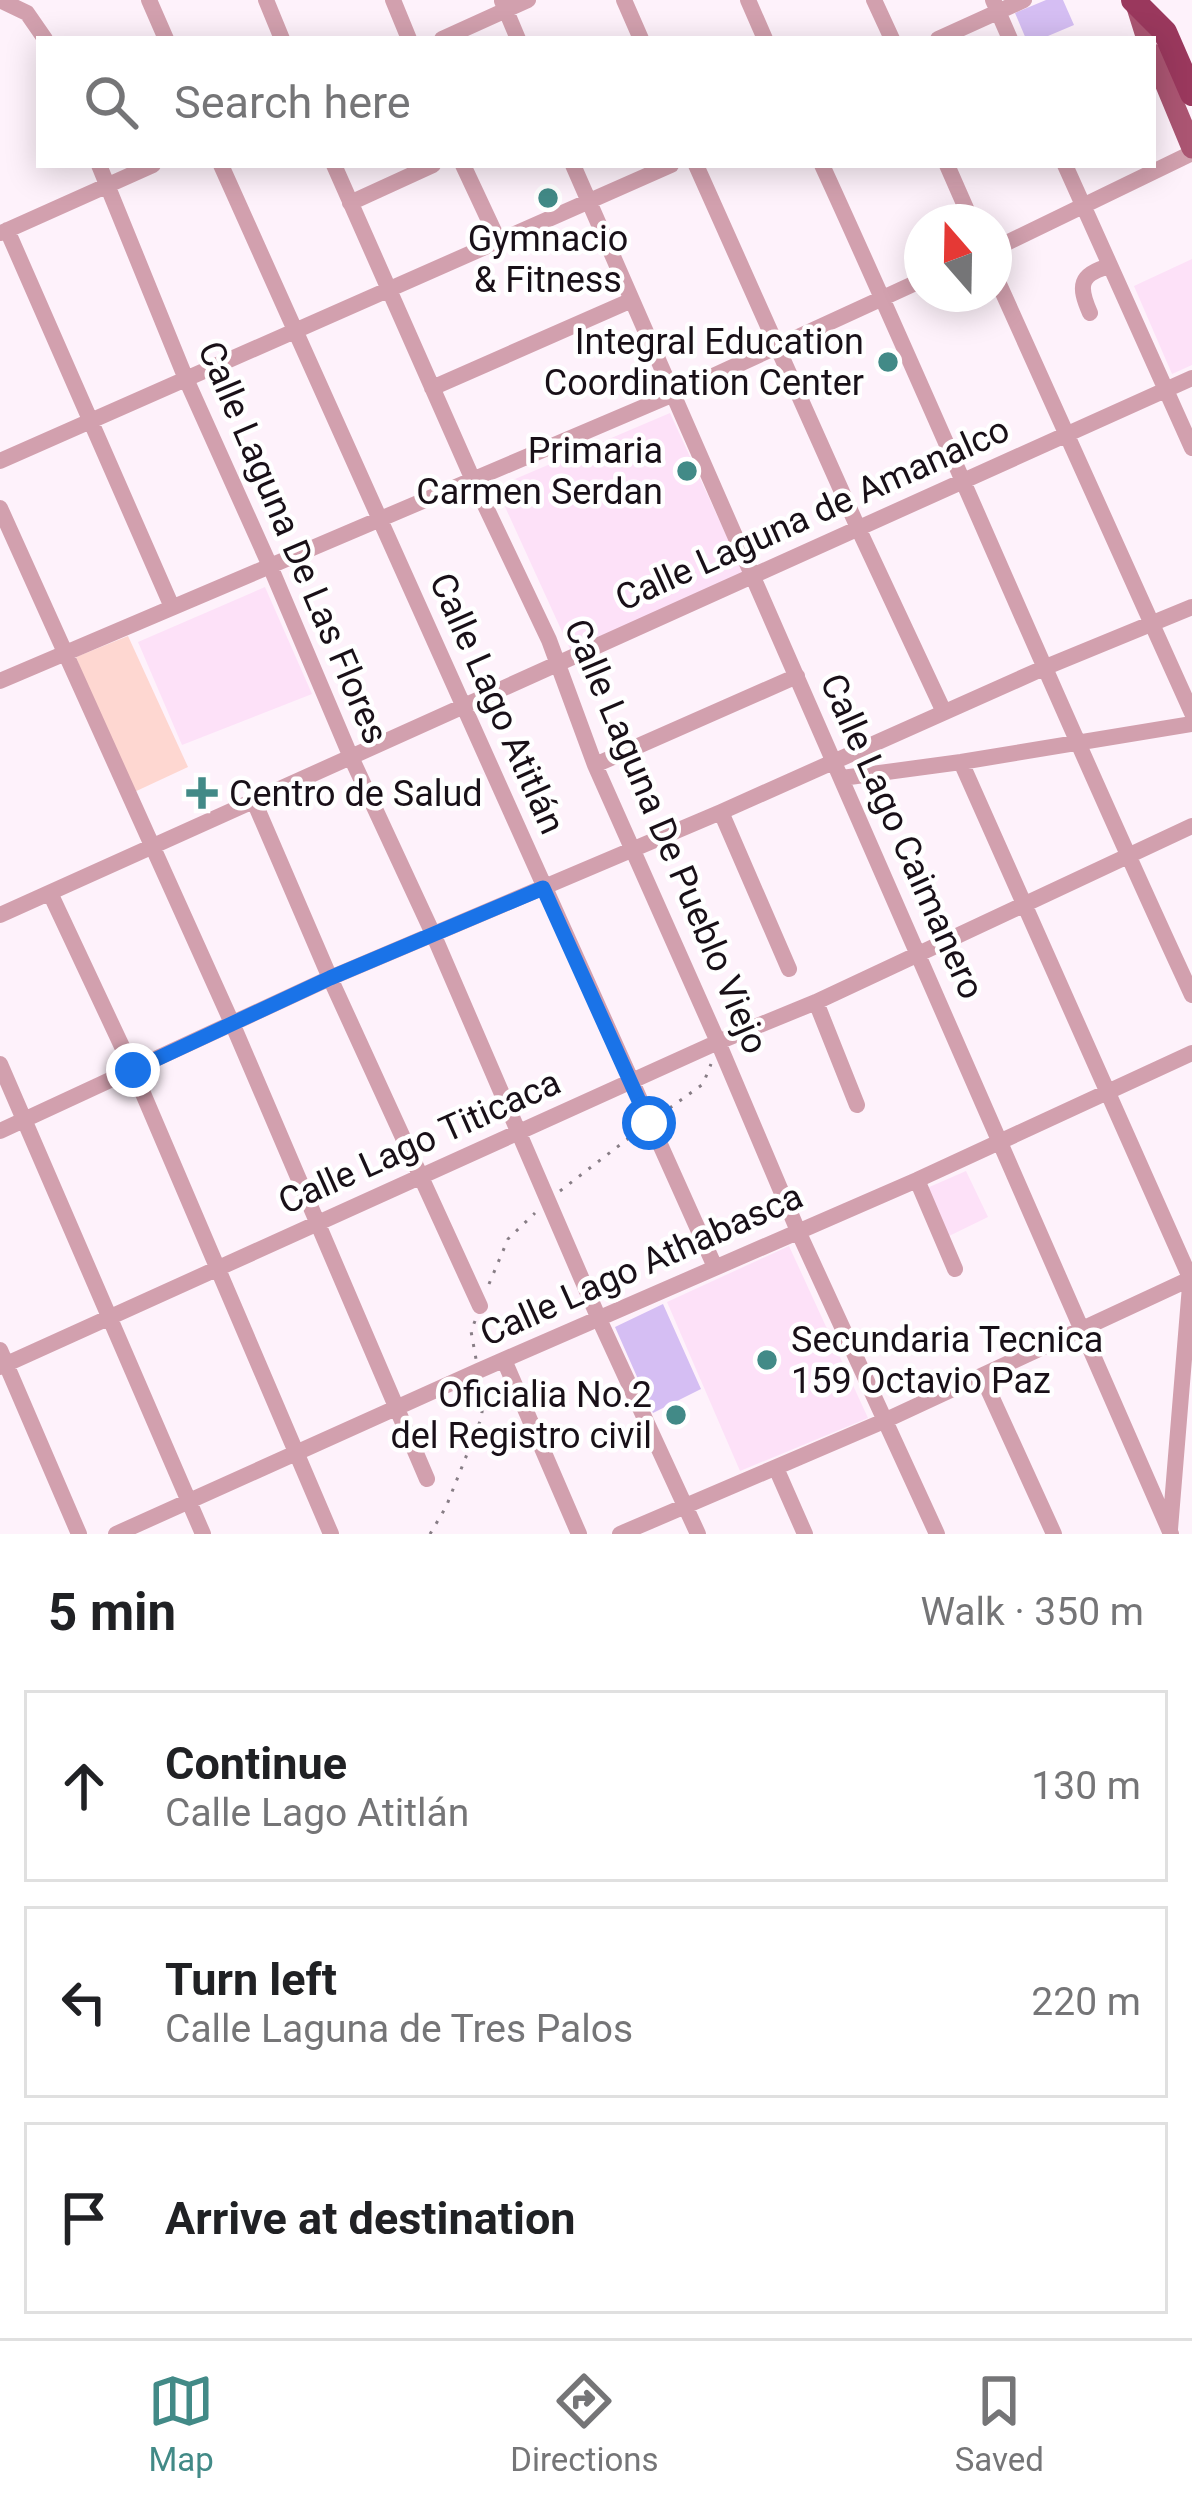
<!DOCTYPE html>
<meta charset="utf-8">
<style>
body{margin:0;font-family:Roboto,sans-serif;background:#f6f6f6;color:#202124}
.compass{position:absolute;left:904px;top:204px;width:108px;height:108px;border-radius:50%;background:#fff;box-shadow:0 6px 30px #0003;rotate:340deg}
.stop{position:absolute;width:36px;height:36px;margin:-27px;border:9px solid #1a73e8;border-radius:50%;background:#fff}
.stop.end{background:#1a73e8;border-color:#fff;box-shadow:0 3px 12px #0008}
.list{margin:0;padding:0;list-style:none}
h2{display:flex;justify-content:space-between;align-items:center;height:156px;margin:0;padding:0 48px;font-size:51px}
h2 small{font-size:39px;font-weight:400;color:#757577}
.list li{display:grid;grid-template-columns:78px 1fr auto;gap:36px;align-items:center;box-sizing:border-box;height:192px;margin:0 24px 24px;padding:0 24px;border:3px solid #e0e0e0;border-radius:0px}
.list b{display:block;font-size:45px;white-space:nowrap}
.list p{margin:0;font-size:39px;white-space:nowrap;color:#757577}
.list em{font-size:39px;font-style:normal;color:#757577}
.icon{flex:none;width:66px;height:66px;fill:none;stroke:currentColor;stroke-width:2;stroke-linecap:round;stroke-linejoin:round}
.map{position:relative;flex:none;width:1192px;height:1534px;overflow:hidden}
.search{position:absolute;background:#fff;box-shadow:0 6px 30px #0003;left:36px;right:36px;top:36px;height:132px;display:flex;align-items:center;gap:30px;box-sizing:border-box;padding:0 42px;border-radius:0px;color:#757577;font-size:45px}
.sheet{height:804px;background:#fff}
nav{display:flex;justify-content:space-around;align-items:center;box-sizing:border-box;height:168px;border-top:3px solid #e0e0e0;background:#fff;font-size:33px;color:#757577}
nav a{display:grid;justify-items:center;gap:6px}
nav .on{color:#428a87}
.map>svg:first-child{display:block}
.built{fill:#fde1f8}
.green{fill:#fed7d1}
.building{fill:#d5bef3}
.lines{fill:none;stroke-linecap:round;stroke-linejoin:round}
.path{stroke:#877d85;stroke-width:3;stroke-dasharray:3 9;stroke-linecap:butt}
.minor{stroke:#d2a0ae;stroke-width:16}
.major{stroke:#ab5572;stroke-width:21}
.highway{stroke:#9a385d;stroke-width:24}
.route{stroke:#1a73e8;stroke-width:15}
.poi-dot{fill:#428a87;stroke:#fff;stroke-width:4.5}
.labels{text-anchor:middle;stroke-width:9;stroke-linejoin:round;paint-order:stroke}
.poi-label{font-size:36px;fill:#191018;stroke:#fff;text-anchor:end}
.street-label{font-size:36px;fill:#191018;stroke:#fff}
</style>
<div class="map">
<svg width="1192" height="1534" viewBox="0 0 1192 1534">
<rect width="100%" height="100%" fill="#fef2fb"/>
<path class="built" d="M 1192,259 L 1192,365 L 1172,374 L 1134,286 Z
M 670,413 L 744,574 L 570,649 L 496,487 Z
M 265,587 L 312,694 L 182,745 L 138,642 Z
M 966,1171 L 988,1217 L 947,1237 L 927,1188 Z
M 789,1246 L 868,1418 L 740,1471 L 667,1302 Z"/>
<path class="green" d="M 128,636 L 188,767 L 130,794 L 76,657 Z"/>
<path class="building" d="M 1046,0 L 1063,0 L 1074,25 L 1048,36 L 1049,39 L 1026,39 L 1015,13 Z
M 663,1304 L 701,1389 L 653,1413 L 615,1327 Z"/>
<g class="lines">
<path class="path" d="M 660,1115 L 703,1084 L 711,1064
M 560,1191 L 638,1131
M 489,1284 L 508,1239 L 535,1213
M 475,1321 L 471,1331 L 476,1359
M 430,1534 L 446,1507 L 481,1419 L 483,1405 L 480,1386"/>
<path class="minor" d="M 0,0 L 27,13 L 45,39
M 149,0 L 166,39
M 266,0 L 282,39
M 393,0 L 409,39
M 624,0 L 641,39
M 748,0 L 765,39
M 874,0 L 892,39
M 993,0 L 1010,39
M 502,1 L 518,39
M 442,39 L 528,0
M 938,39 L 1024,0
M 99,165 L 186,379 L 270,566 L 350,755 L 434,936 L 599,1319 L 698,1534
M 221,165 L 715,1267
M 334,165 L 473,480 L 549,640 L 595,765 L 718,1042 L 798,1231 L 937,1534
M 463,165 L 499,242
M 573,165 L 1171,1534
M 696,165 L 859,530 L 944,712
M 822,165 C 948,440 1064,720 1192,995
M 947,165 L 972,222
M 1065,165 L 1192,448
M 350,203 L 433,165
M 7,230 L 172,607
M 1,233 L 153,165
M 994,249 L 1192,153
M 994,273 L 1192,713
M 1090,313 C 1078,286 1079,274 1110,266
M 432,388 L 632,300
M 0,461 L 671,165
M 0,508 L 232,1023 L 427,1479
M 0,681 L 674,394 L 922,280
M 961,762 L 1192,1282
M 595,765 L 797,676
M 842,778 L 961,762 L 1192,724
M 253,799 L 330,978 L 480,1306
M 721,812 L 789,969
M 50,893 L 133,1070 L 331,1534
M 0,915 L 1192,378
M 816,1002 L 857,1105
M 0,1064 L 203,1534
M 0,1131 L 330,978 L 721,812 L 1046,667 L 1192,607
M 917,1180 L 955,1269
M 0,1350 L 79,1534
M 504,1360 L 579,1534
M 0,1367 L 718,1042 L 816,1002 L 1192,826
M 982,1376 L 1054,1534
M 776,1468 L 805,1534
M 1170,1529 L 1191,1274
M 116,1534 L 478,1371 L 917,1180 L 1192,1053
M 620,1534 L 884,1421 L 1192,1278"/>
<path class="major" d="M 1136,4 L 1147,39
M 1153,54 L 1192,148"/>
<path class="highway" d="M 1133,0 L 1165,32 L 1192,94"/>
</g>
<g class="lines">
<path class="route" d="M 133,1070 L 330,978 L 543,888 L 649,1123"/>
</g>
<g class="poi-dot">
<circle cx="548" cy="198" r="12"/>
<circle cx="888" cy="362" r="12"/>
<circle cx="687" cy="471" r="12"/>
<path d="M196 775h12v12h12v12h-12v12h-12v-12h-12v-12h12z"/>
<circle cx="767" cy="1360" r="12"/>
<circle cx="676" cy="1415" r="12"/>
</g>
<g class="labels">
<g class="poi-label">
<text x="548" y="251" text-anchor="middle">Gymnacio<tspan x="548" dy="41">&amp; Fitness</tspan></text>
<text x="864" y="354">Integral Education<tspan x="864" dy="41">Coordination Center</tspan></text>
<text x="663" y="463">Primaria<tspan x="663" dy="41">Carmen Serdan</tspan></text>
<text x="229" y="806" text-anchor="start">Centro de Salud</text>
<text x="791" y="1352" text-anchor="start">Secundaria Tecnica<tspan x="791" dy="41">159 Octavio Paz</tspan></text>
<text x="652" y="1407">Oficialia No.2<tspan x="652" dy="41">del Registro civil</tspan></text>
</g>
<g class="street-label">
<text transform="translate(812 513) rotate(-24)" y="13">Calle Laguna de Amanalco</text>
<text transform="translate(294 542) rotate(67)" y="13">Calle Laguna De Las Flores</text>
<text transform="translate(498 703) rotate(66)" y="13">Calle Lago Atitlán</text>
<text transform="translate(667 836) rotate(67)" y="13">Calle Laguna De Pueblo Viejo</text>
<text transform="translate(903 836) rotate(66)" y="13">Calle Lago Caimanero</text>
<text transform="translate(419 1141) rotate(-24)" y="13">Calle Lago Titicaca</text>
<text transform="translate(641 1264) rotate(-24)" y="13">Calle Lago Athabasca</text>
</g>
</g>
</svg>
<svg class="compass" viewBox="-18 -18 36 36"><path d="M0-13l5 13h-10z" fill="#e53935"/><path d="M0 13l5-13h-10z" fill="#757577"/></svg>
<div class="stop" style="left:649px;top:1123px"></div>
<div class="stop end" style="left:133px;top:1070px"></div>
<div class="search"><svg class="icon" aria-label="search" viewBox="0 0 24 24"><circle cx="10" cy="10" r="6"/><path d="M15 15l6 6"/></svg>Search here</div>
</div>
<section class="sheet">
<h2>5 min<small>Walk · 350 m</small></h2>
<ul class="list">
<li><svg class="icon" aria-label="ahead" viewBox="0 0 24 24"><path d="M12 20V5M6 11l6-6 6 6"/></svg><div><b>Continue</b><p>Calle Lago Atitlán</p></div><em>130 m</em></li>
<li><svg class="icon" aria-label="left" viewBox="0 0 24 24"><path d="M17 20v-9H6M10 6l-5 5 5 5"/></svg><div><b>Turn left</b><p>Calle Laguna de Tres Palos</p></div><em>220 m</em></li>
<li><svg class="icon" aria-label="arrive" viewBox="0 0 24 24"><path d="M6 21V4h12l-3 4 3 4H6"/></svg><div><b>Arrive at destination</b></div></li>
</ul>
</section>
<nav>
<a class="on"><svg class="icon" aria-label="map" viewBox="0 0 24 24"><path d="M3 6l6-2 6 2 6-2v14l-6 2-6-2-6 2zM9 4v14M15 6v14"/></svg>Map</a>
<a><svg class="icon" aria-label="directions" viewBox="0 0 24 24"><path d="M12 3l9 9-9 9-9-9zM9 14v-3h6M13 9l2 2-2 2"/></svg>Directions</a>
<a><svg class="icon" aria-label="saved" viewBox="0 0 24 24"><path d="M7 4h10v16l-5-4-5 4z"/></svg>Saved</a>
</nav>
